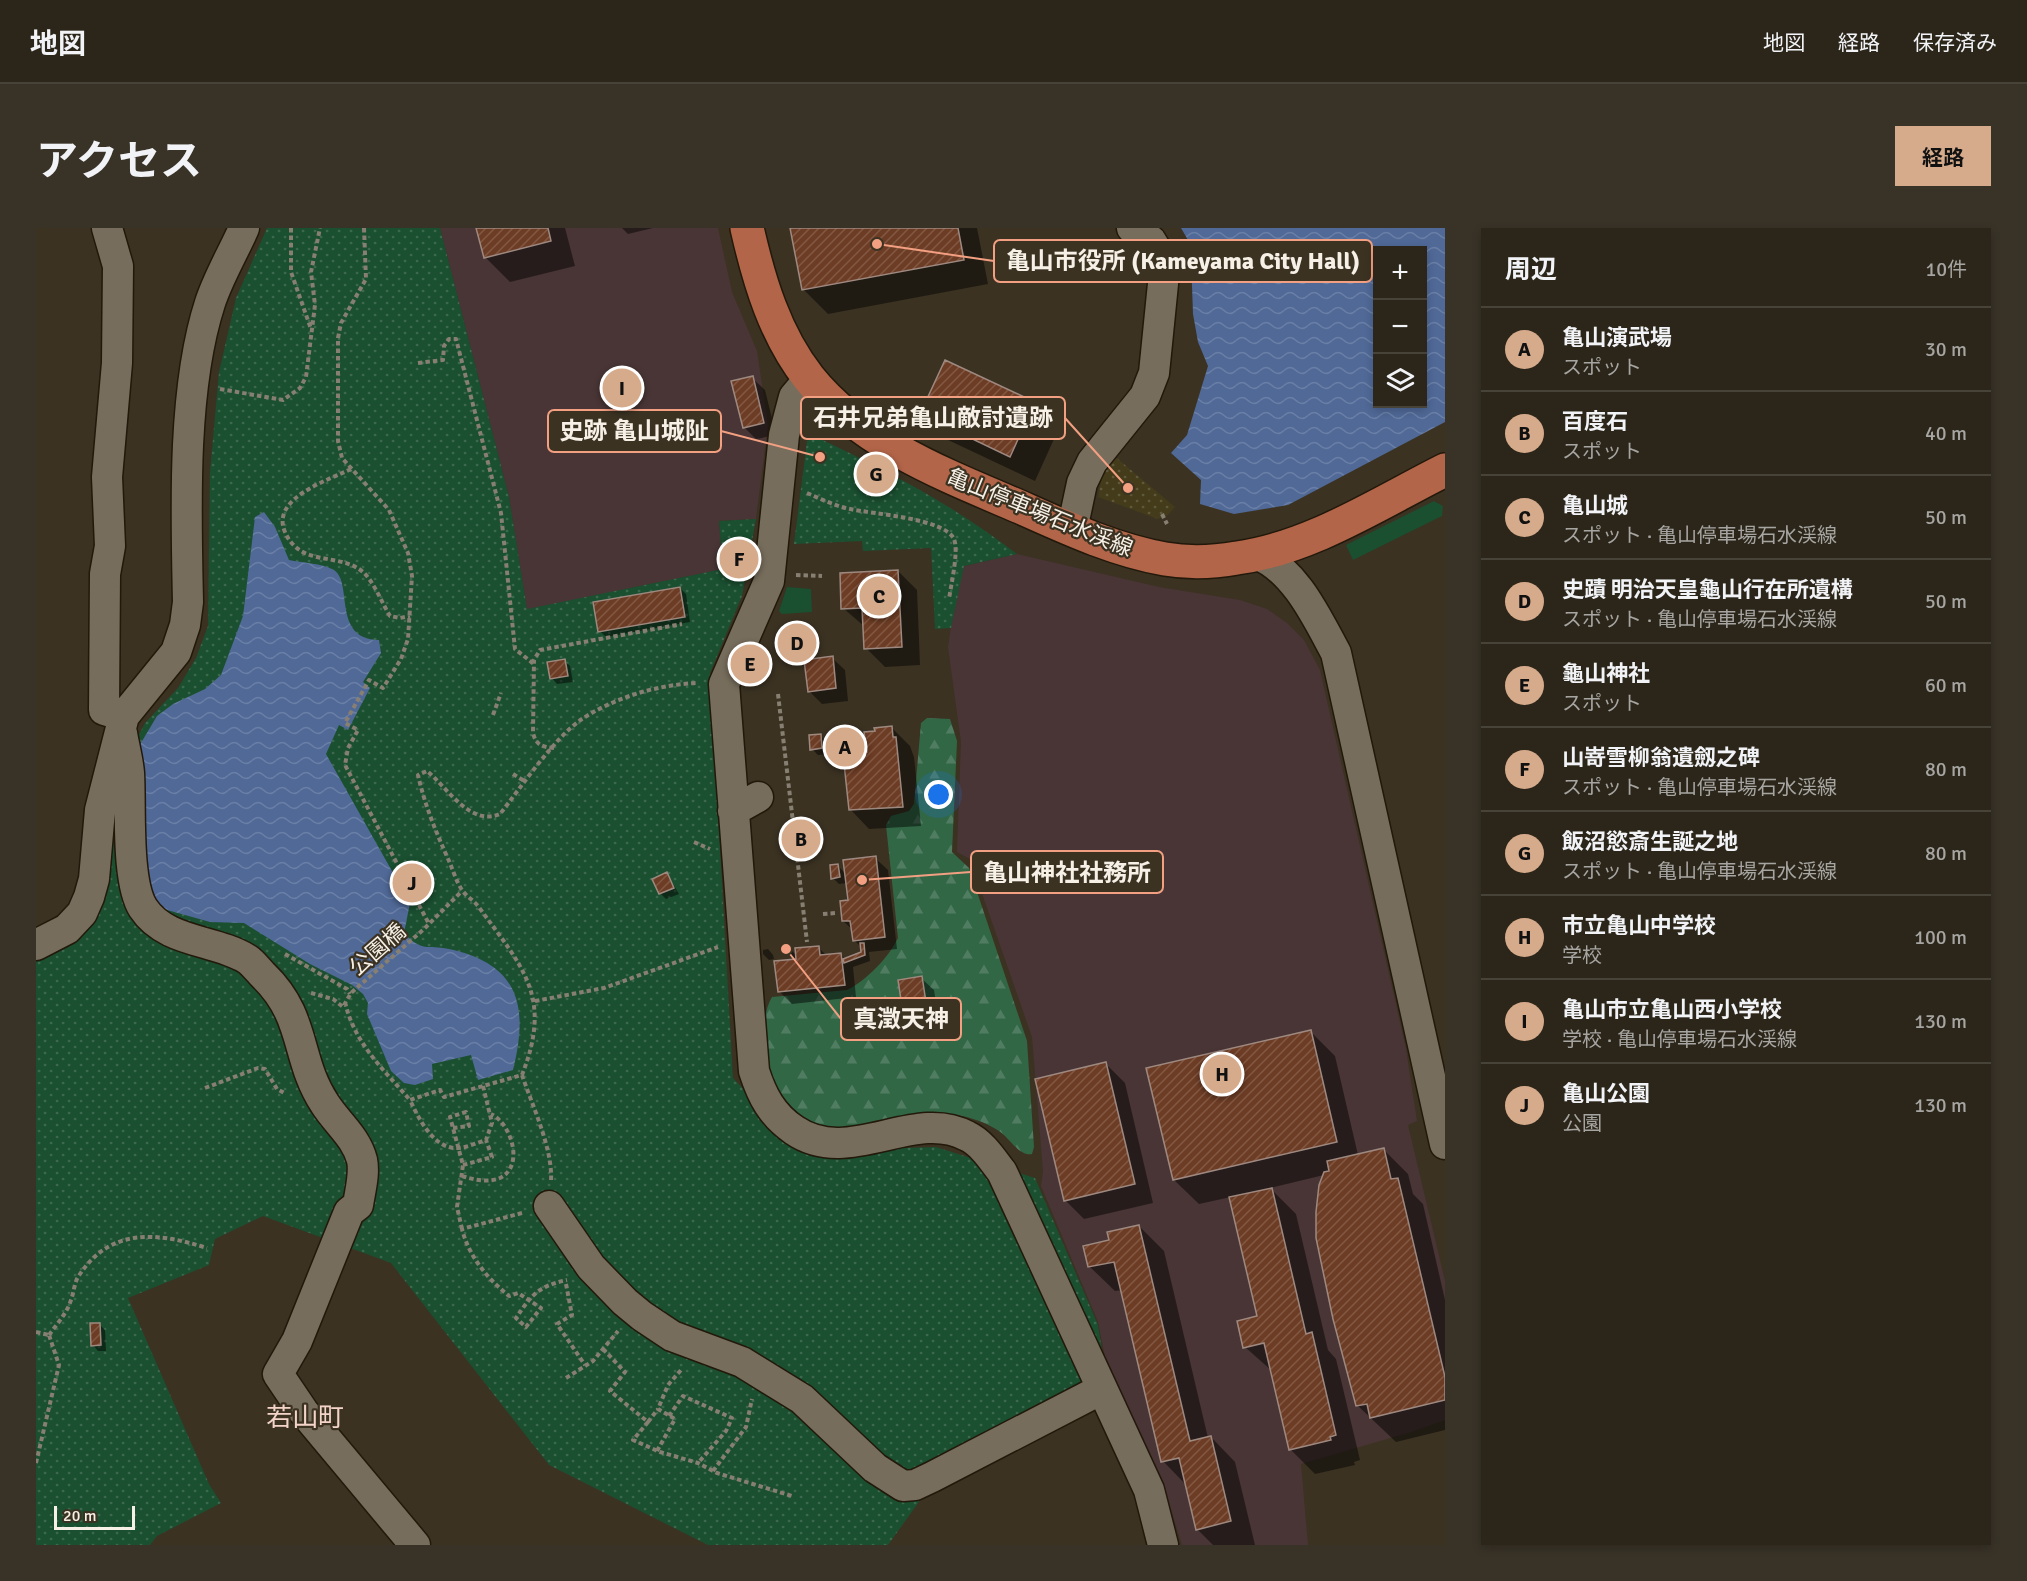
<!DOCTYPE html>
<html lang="ja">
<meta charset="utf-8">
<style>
body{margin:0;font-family:Signika,"Noto Sans JP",sans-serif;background:#383227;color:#f1f3f6}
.controls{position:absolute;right:18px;top:18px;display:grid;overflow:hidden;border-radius:0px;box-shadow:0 3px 9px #0003}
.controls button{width:54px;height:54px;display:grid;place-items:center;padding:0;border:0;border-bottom:2px solid #484339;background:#2c261a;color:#f1f3f6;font:30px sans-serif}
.scale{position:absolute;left:18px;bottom:15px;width:81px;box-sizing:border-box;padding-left:6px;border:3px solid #f6f0e6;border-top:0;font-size:16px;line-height:21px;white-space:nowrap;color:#f6f0e6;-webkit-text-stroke:4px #3b3222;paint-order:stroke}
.you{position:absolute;left:903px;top:567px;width:21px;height:21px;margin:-15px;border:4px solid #fff;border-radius:50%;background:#1a73e8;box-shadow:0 0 0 9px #1a73e833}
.badge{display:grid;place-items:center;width:39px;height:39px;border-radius:50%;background:#d6ab8b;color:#111;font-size:20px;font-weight:700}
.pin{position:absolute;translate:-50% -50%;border:3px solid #fff;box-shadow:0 2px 6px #0006}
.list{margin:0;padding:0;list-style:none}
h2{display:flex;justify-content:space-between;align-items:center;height:78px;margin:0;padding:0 24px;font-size:26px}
h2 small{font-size:20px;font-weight:400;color:#a6a5a2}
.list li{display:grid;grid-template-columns:39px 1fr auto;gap:18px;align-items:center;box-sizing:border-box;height:84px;padding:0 24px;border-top:2px solid #484339}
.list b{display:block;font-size:22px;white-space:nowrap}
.list p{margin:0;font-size:20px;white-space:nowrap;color:#a6a5a2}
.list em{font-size:20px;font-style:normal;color:#a6a5a2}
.icon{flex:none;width:33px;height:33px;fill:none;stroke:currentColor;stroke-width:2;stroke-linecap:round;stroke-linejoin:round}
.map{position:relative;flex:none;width:1409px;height:1317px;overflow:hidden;border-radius:0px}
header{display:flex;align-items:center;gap:36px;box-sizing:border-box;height:84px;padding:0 30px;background:#2c261a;border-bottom:2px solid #484339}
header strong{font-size:28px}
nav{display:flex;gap:33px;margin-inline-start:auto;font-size:21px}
.intro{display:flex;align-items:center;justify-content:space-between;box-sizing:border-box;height:144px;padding:0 36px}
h1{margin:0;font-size:42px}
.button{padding:15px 27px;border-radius:0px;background:#d6ab8b;color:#111;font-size:21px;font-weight:700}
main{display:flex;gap:36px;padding:0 36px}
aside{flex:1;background:#2c261a;border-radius:0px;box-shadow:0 3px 9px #0003}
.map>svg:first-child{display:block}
.education{fill:#493535}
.green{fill:#1a4f30}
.forest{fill:url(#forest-firs)}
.sand{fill:url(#sand-dots)}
.park{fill:url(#park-dots)}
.water{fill:url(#water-waves);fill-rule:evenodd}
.shadow{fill:#0007;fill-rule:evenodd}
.building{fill:url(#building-hatch);stroke:#9e8980;stroke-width:1.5}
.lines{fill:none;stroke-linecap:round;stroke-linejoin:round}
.minor-casing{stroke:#22190b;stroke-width:33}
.major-casing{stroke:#22190b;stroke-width:36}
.path{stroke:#877f72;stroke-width:4;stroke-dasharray:4.5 3;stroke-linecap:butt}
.minor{stroke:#776d5c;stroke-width:30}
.major{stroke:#b36549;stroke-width:33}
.labels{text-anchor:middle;stroke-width:4.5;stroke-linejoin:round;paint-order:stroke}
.street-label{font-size:22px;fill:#f6f0e6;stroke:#3b3222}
.quarter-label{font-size:26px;fill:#f4d3c8;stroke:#3b3222}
.leader{fill:none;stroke:#f3a082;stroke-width:2}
.callout-dot{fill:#f3a082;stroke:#3b3222;stroke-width:2}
.callout{fill:#3b3222;stroke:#f3a082;stroke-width:2}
.callout-label{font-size:24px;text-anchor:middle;font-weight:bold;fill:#f6f0e6}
</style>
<header>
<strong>地図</strong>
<nav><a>地図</a><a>経路</a><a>保存済み</a></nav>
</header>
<div class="intro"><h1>アクセス</h1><a class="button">経路</a></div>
<main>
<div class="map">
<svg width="1409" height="1317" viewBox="0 0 1409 1317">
<defs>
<pattern id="forest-firs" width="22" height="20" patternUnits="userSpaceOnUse" patternTransform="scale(1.5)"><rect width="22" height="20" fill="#326746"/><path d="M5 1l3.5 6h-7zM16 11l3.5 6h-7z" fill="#507d61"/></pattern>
<pattern id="sand-dots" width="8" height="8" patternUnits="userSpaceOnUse" patternTransform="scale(1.5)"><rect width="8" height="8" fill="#433b1a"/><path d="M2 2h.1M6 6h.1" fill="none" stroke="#5f583b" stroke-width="1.8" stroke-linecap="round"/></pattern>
<pattern id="park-dots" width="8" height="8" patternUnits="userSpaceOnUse" patternTransform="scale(1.5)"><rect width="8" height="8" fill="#1a4f30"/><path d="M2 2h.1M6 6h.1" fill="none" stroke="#3c694e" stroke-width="1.8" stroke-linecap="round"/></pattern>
<pattern id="water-waves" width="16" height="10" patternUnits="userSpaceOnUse" patternTransform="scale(1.5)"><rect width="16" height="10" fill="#506997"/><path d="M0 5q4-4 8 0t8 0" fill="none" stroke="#6a7fa6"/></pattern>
<pattern id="building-hatch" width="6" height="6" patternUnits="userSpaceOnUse" patternTransform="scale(1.5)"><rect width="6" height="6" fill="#6d3c24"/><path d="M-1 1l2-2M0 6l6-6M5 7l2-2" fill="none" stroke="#825844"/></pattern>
</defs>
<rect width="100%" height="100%" fill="#3b3222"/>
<path class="education" d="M 404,0 L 682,0 L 696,64 L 721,123 L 732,197 L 720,291 L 683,293 L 687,341 L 491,382 L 473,269 Z
M 981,326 L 1123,359 L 1204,372 L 1231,381 L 1251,395 L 1268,412 L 1284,442 L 1370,821 L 1381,893 L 1372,897 L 1409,1053 L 1409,1192 L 1375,1204 L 1265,1236 L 1272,1317 L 1146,1317 L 1133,1275 L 1070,1134 L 1062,1094 L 1005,958 L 1007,943 L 996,809 L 934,631 L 921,624 L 925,514 L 912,419 L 920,365 L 928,338 Z"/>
<path class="green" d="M 1398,273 L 1407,278 L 1406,288 L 1317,332 L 1310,317 Z
M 751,359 L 775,361 L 776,384 L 746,386 L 743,383 Z"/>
<path class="forest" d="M 891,490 L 914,491 L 921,513 L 916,624 L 933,640 L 991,813 L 998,919 L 996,926 C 984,928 975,913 967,906 C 954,895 929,887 912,886 C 858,881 797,928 752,875 C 742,863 734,851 732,835 C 730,811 724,790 736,769 L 811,762 C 830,753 853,729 862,710 L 850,597 L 855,588 L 873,583 L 878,576 L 885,495 Z"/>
<path class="sand" d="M 1076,226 L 1139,279 L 1132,287 L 1122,291 L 1062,269 L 1067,241 Z"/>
<path class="park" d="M 231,0 L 404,0 L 473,269 L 491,381 L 687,341 L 683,293 L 720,291 L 706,368 L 674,445 L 697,850 L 765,923 L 900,919 L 999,950 L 1062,1097 L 1068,1135 L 1085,1168 L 890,1264 L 852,1317 L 672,1317 L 513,1237 L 355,1035 L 227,988 L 179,1011 L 173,1037 L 92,1070 L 173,1256 L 185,1275 L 121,1308 L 114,1317 L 0,1317 L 0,726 L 35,710 L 81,549 L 109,495 L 142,460 L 160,430 L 172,398 L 174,244 L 183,144 L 200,70 Z
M 780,209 C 853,243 917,277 981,326 L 928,338 L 915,400 L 899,401 L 895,320 L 827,323 L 826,313 L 758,316 L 771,213 Z"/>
<path class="water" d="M 1145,0 L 1409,0 L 1409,194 L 1252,277 L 1198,286 L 1164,276 L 1165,252 L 1135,225 L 1151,207 L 1172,138 L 1162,114 L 1157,86 L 1155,29 L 1152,12 ZM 1386,22 L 1386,176 L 1342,176 L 1342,22 Z
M 228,284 L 239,299 L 253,332 C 266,335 284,335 296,341 C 319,351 294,411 343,412 L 345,425 L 327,454 L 334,460 L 312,502 L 303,497 L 290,526 L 374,675 L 368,705 C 387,725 390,716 413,721 C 483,736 493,778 477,842 L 442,852 L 435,827 L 396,836 L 397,851 L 379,857 L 368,855 L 355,843 L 331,786 L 332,775 L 327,766 L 316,757 L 274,736 L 208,695 L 174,694 L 124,680 L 108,650 L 96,530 L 121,488 L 137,476 L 169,461 L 185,447 L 207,388 L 219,289 Z"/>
<path class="shadow" d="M 442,0 L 529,0 L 539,38 L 474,54 L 449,29 Z
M 586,0 L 617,0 L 592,6 Z
M 756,0 L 941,0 L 952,56 L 792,86 L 767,61 Z
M 910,134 L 998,176 L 1023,200 L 999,253 L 910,211 L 885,186 Z
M 716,150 L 729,162 L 740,207 L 720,211 L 708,199 Z
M 862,343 L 881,362 L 884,437 L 849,439 L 830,420 L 829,399 L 807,380 Z
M 644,360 L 650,366 L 654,394 L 570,409 L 564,403 Z
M 796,430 L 809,442 L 812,473 L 786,476 L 773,463 Z
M 528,432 L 534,438 L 537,454 L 521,456 L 516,450 Z
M 855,499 L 874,518 L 878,529 L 885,598 L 833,601 L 815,582 L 840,504 Z
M 785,508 L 790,514 L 792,526 L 782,527 L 776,521 Z
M 839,630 L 852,642 L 861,721 L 833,724 L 834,733 L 817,739 L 820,769 L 756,776 L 743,763 L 757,732 L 748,720 L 753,720 L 761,728 L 782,719 L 791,728 L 805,726 L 810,732 L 826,725 L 826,720 L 818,712 L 817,702 L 807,693 L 813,674 L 811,655 L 803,656 L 797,650 L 802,638 L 811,647 Z
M 631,646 L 643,666 L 630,671 L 624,665 Z
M 732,721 L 737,727 L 738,731 L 733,732 L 727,726 L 727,722 Z
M 885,750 L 898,762 L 905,806 L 883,809 L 870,797 ZM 900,792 L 901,794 L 878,798 L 878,795 Z
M 1274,803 L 1299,828 L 1322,927 L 1347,921 L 1372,946 L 1377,966 L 1387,976 L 1409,1072 L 1409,1202 L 1360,1214 L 1321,1177 L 1288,947 L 1234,960 L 1260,986 L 1292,1122 L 1300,1131 L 1324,1232 L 1318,1234 L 1319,1237 L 1279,1246 L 1254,1221 L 1236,1143 L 1209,1119 L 1223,1089 L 1195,969 L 1163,976 L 1138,952 Z
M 1070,836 L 1089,855 L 1117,975 L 1048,991 L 1029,972 Z
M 1103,998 L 1128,1023 L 1172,1210 L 1175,1209 L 1199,1234 L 1219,1317 L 1177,1317 L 1161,1301 L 1151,1258 L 1127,1233 L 1087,1062 L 1079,1063 L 1054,1039 L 1075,1013 Z
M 63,1096 L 69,1102 L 70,1123 L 62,1123 L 57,1117 Z"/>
<path class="building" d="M 440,0 L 512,0 L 515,13 L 448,30 Z
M 754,0 L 922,0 L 928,32 L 766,62 Z
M 909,132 L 999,174 L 974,229 L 884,186 Z
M 717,148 L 728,195 L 707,200 L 695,153 Z
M 862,342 L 866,419 L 828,421 L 826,380 L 805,381 L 804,345 Z
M 644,359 L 649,389 L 562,404 L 557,374 Z
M 797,428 L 800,460 L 772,464 L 768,432 Z
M 529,431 L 532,448 L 514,451 L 511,434 Z
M 856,498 L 857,509 L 860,509 L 867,579 L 813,582 L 807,526 L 831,524 L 828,504 L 839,503 L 838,500 Z
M 785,506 L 786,520 L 774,522 L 773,507 Z
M 840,628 L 849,709 L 817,713 L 814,693 L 806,693 L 804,673 L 812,672 L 807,632 Z
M 802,636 L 804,649 L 795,651 L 794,637 Z
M 631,644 L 638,660 L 623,666 L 616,651 Z
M 824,715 L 828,715 L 829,727 L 808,735 L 807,731 L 825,724 Z
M 783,718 L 784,727 L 805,725 L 809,757 L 742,764 L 738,733 L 760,731 L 759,720 Z
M 886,748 L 893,794 L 869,798 L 862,752 Z
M 1275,802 L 1301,914 L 1137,952 L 1110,840 Z
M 1070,834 L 1099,956 L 1028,973 L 999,851 Z
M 1348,920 L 1355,951 L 1362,950 L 1409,1149 L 1409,1172 L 1334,1190 L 1331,1176 L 1320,1178 L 1297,1091 L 1280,1010 L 1280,984 L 1283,957 L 1288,944 L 1293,943 L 1291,933 Z
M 1236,960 L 1270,1106 L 1276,1104 L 1300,1207 L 1294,1209 L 1295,1212 L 1253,1222 L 1228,1115 L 1207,1120 L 1201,1093 L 1221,1088 L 1193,969 Z
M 1103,997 L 1154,1213 L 1175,1208 L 1195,1293 L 1160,1302 L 1143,1230 L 1125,1234 L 1078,1034 L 1052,1039 L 1047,1018 L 1073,1012 L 1071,1004 Z
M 54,1095 L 64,1095 L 65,1117 L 55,1118 Z"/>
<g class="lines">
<defs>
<path id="minor" d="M 71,0 L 82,38 L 81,135 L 71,249 L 74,318 L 69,346 L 68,482 L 88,488
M 774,150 L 758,169 L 748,207 L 733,353 L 688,456 L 718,843 C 726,868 736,887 758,902 C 813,940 878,879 931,908 C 946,915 956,931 966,944 L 1113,1262 L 1127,1317
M 1036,302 L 1046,255 L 1056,234 L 1109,168 L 1118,145 L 1129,36 L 1115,13 L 1096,0
M 1220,326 C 1259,341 1281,390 1300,425 L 1409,916
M 86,505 C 88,518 92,532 93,545 C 95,578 90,653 107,680 C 130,715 178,711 211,731 C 217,735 222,742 227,747 C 271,789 259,831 289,876 C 301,895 320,909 326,932 C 329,946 324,963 322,977 L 313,984 L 261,1113 L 242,1146 L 267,1183 L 379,1317
M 697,583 L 722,569
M 0,717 L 31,701 L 46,685 L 53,669 L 58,651 L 64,582 L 88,488 L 140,424 L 149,397 L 152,374 C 150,283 146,161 174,75 C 182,50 197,25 208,0
M 513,978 L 555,1039 L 589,1074 L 606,1088 L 636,1108 L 706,1134 L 766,1171 L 839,1240 L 867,1258 L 879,1257 L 896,1249 L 1066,1161"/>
<path id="major" d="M 711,0 C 723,53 739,107 773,150 C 825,215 909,247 984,279 C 1031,300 1078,322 1129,331 C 1152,335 1178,334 1201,330 C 1275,320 1343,275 1409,242"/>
</defs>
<use href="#minor" class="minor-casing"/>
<use href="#major" class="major-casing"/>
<path class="path" d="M 255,0 L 255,44 L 275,101
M 328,0 L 330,51 L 305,95 L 302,110 L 302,213 L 306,230 L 353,282 L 372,325 L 376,348 L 372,411 L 365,431 L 347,460 L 333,452 L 309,495 L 322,502 L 312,520 L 309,537 L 393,696
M 382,135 L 407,132 L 408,118 L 413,111 L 420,111 L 465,285 L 479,421 L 498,436
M 184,161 L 247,172 L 264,160 L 270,149 L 279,77 L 275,44 L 284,0
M 315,241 C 293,252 234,270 249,304 C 253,314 261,322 271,326 C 290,333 312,331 327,344 C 338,354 346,375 354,388 L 364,390 L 374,388
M 771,265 C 785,271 799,278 814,281 C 836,286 908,290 918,311 C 923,323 915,357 913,371
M 1126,286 L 1131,296
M 760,347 L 786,348
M 742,466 L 771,714
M 457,487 L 465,465
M 518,520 C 506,519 500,517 497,505 L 498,432 L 504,422 L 646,396
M 477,546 L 490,554
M 658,614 L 674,621
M 787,686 L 800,685
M 249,726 L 311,761 L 314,766
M 275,765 L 297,771 L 307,779 L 315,765 L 388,701 L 426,663
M 499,773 L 568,760 L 682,719
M 309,774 C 318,815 348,842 374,872
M 486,847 C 496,877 517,921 515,953
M 447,858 L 456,895 L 450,912 C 440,915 428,921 418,920 C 396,918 382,889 374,872 L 404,862 L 408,869 L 486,847 C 517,768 487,740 442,678 C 437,672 430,668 426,662 C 420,653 417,642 413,633 C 400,604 389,578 382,547 L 391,543 C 411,559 434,599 464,586 C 486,558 518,510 546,491 C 580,469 621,457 660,455
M 169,860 L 222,840 L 229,841 L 241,861 L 250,866
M 417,900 L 433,898 L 430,884 L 414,889 L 427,937 L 421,979 L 426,1001
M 427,937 L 456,929 L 450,912
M 426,948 C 439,952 452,955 464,950 C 489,938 475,895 455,886
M 486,985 L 426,1001 C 433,1029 452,1051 473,1068 L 482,1065 L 505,1080 L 490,1099 L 480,1090 C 496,1066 503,1058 531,1052
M 530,1056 L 536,1087 L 521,1096 L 549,1137
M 0,1104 L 13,1107
M 13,1107 C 21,1096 31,1085 35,1072 C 38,1064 38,1056 42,1049 C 74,999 120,1004 171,1020
M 567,1121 L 589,1144 L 574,1163 L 612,1194 L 597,1212 L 624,1224 L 662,1235 L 681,1245 L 756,1268
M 530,1150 L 557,1133 L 582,1103
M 633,1188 L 647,1168 L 696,1190 L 690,1203 L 662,1235
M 612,1194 L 622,1181
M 621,1223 L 639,1191 L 622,1181 L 632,1157 L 645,1142
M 0,1235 L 23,1137 L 13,1107
M 677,1243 L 710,1199 L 716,1171"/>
<use href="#minor" class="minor"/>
<use href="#major" class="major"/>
</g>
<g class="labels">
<g class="street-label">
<text transform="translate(1004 284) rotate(22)" y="8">亀山停車場石水渓線</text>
<text transform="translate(341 721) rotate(-41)" y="8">公園橋</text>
</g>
<g class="quarter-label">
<text x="269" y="1198">若山町</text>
</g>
</g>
<path class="leader" d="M841 16L958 33M1092 260L1029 190M784 229L685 203M826 652L935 644M750 721L805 791"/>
<g class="callout-dot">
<circle cx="841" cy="16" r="6"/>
<circle cx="1092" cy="260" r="6"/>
<circle cx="784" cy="229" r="6"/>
<circle cx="826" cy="652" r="6"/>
<circle cx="750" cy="721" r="6"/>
</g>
<g class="callout">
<rect x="958" y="12" width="378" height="42" rx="6"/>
<rect x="765" y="169" width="264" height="42" rx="6"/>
<rect x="512" y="182" width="173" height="42" rx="6"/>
<rect x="935" y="623" width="192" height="42" rx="6"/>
<rect x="805" y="770" width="120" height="42" rx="6"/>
</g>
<g class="callout-label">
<text x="1147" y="41">亀山市役所 (Kameyama City Hall)</text>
<text x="897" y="198">石井兄弟亀山敵討遺跡</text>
<text x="598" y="211">史跡 亀山城阯</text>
<text x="1031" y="653">亀山神社社務所</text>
<text x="865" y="799">真澂天神</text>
</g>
</svg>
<div class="controls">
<button>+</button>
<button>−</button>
<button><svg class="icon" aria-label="layers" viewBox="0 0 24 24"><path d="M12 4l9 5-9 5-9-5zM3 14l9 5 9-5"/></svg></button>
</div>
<div class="scale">20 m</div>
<div class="you"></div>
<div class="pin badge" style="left:809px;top:519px">A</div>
<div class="pin badge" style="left:765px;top:611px">B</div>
<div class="pin badge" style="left:843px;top:368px">C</div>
<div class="pin badge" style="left:761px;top:415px">D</div>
<div class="pin badge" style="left:714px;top:436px">E</div>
<div class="pin badge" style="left:703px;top:331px">F</div>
<div class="pin badge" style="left:840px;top:246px">G</div>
<div class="pin badge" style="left:1186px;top:846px">H</div>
<div class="pin badge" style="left:586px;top:160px">I</div>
<div class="pin badge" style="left:376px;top:655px">J</div>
</div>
<aside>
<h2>周辺<small>10件</small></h2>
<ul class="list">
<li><span class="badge">A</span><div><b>亀山演武場</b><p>スポット</p></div><em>30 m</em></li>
<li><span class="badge">B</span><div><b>百度石</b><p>スポット</p></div><em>40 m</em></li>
<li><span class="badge">C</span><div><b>亀山城</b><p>スポット · 亀山停車場石水渓線</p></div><em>50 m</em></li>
<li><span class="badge">D</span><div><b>史蹟 明治天皇龜山行在所遺構</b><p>スポット · 亀山停車場石水渓線</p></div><em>50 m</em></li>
<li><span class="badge">E</span><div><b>龜山神社</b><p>スポット</p></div><em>60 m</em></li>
<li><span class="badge">F</span><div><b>山嵜雪柳翁遺劔之碑</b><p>スポット · 亀山停車場石水渓線</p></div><em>80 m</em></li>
<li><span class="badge">G</span><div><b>飯沼慾斎生誕之地</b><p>スポット · 亀山停車場石水渓線</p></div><em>80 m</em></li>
<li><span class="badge">H</span><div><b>市立亀山中学校</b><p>学校</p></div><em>100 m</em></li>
<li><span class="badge">I</span><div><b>亀山市立亀山西小学校</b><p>学校 · 亀山停車場石水渓線</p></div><em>130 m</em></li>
<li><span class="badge">J</span><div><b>亀山公園</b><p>公園</p></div><em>130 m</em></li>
</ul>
</aside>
</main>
